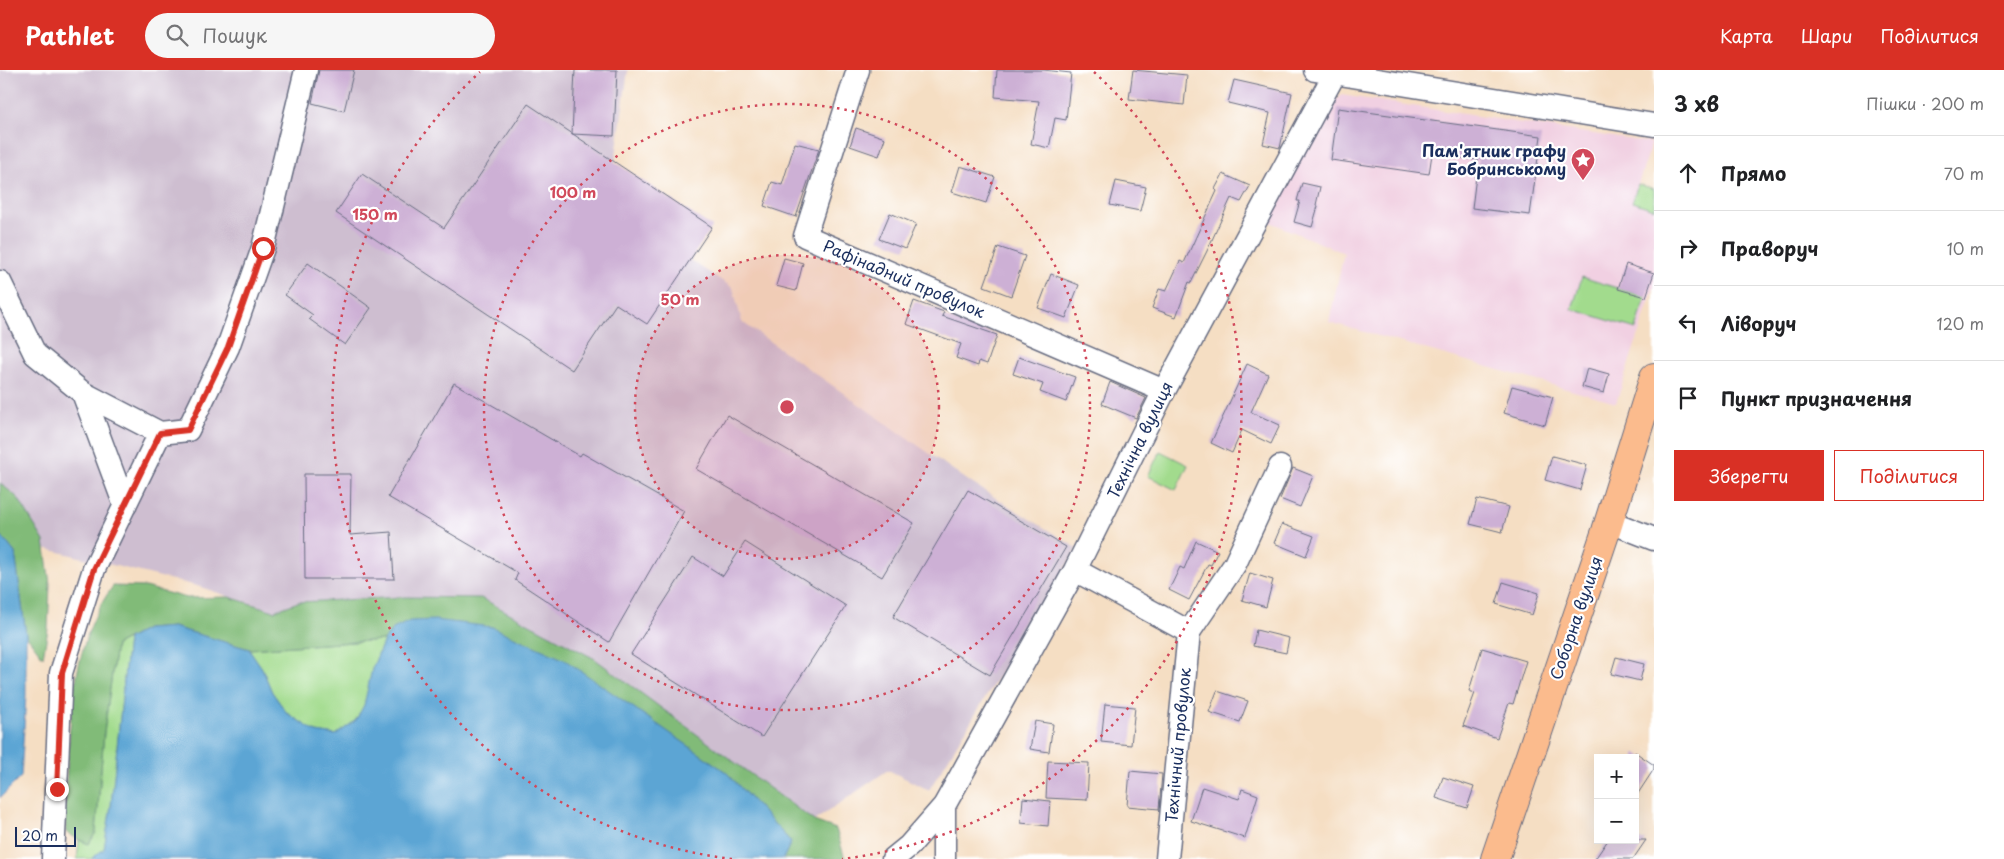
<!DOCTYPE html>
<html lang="uk">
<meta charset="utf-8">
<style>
body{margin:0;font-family:"Playpen Sans",sans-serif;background:#f6f6f6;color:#202124}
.controls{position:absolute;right:15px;bottom:15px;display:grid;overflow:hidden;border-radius:0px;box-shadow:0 5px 20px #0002}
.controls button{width:45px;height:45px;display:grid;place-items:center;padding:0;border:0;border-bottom:1px solid #e0e0e0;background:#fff;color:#202124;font:25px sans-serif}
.scale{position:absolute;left:15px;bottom:12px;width:61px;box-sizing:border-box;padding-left:5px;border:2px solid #1b2f5e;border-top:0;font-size:14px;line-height:18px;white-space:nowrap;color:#1b2f5e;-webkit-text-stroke:4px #fff;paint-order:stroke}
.stop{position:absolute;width:15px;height:15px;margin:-11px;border:4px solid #d93025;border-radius:50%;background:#fff}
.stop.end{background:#d93025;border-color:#fff;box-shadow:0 1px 5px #0008}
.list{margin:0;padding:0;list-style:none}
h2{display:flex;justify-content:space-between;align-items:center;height:65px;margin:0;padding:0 20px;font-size:21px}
h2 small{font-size:16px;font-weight:400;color:#757577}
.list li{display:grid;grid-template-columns:32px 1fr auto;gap:15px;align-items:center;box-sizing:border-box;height:75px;padding:0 20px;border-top:1px solid #e0e0e0}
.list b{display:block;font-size:19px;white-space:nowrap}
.list em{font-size:16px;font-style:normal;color:#757577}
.actions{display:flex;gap:10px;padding:15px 20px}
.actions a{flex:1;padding:11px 0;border:1px solid #d93025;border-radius:0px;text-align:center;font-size:18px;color:#d93025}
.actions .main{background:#d93025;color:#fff}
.icon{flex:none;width:28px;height:28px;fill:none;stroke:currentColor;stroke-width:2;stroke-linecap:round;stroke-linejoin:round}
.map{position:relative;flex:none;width:1654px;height:789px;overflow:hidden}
header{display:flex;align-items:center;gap:30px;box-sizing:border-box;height:70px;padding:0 25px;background:#d93025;color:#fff}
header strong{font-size:24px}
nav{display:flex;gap:28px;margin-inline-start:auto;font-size:18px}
.search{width:350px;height:45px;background:#f6f6f6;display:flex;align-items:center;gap:12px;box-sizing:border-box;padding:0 18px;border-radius:28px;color:#757577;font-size:19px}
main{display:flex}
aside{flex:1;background:#fff}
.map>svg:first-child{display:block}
.built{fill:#f1d0e2}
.industrial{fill:#cebed0}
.green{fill:#a2db8d;stroke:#5e8576}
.forest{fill:#81bb78;stroke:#4e756b}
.water{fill:#5ca5d4;stroke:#3c6a99}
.building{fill:#cdb0d5}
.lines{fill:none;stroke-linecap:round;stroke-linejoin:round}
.minor-casing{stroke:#676c81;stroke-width:25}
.major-casing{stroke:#676c81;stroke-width:30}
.minor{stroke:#fff;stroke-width:22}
.major{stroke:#fbbb8d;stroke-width:28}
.route{stroke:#d93025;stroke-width:6}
.ring{fill:none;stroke:#d1495b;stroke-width:2.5;stroke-dasharray:2.5 5}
.labels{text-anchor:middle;stroke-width:4.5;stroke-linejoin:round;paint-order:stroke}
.poi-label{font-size:16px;font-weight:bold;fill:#1b2f5e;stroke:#fff;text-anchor:end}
.street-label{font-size:16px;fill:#1b2f5e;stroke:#fff}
.centre{fill:#d1495b;stroke:#fff;stroke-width:2.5}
.ring-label{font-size:15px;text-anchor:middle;font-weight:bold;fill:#d1495b;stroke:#fff;stroke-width:4.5;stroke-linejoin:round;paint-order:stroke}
</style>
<header>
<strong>Pathlet</strong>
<div class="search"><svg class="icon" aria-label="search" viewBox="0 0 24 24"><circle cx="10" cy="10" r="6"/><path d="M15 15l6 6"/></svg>Пошук</div>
<nav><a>Карта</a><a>Шари</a><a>Поділитися</a></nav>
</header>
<main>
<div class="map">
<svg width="1654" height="789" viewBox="0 0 1654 789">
<rect width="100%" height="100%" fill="#fff"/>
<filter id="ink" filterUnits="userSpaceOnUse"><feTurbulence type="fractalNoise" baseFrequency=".02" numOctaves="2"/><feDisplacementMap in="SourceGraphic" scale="10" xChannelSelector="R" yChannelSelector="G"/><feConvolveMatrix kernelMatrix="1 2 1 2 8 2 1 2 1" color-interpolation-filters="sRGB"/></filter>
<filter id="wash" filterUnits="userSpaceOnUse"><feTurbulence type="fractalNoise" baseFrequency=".0096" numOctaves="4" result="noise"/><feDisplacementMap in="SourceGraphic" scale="20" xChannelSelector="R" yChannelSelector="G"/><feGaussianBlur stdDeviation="1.12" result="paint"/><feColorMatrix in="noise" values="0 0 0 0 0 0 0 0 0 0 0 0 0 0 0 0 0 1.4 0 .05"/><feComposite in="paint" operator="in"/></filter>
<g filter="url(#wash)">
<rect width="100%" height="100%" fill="#f5dec3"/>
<path class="built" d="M 1341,25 L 1652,73 L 1632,132 L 1654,139 L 1654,217 L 1616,333 L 1329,252 L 1344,183 L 1265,150 L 1330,27 L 1339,29 Z"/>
<path class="industrial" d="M 0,0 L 628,0 L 615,93 L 712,157 L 690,190 L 733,218 L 742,252 L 973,414 L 1077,478 L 929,720 L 888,700 L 814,751 L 595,589 L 298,532 L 274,541 L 197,516 L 35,476 L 0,451 Z"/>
<path class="green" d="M 1638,114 L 1654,119 L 1654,139 L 1632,132 Z
M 1582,207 L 1646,227 L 1636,259 L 1572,239 Z
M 1160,381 L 1188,395 L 1176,420 L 1148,406 Z
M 128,569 L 111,736 L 104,779 L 91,789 L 77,789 L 79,770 L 89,774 L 96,762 L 104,662 L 116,575 Z
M 384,570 L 372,599 L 365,635 L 356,650 L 336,665 L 316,662 L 287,643 L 272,622 L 262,598 L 249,579 Z"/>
<path class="forest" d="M 0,413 L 18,428 L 44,471 L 50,514 L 48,559 L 43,587 L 26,565 L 15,483 L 0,464 Z
M 113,516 L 145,517 L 187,528 L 229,527 L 274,541 L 298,532 L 405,527 L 481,528 L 595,589 L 814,751 L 836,759 L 845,789 L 783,789 L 791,772 L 726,702 L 565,591 L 492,557 L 393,559 L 384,570 L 249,579 L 173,557 L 146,559 L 116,575 L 104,662 L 96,762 L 89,774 L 79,770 L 66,762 C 64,736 66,712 68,686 C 72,627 77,565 113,516 Z"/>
<path class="water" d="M 0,464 L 15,483 L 26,565 L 26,625 L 21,707 L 0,728 Z
M 435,550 L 492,557 L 565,590 L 726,702 L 791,772 L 783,789 L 91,789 L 104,779 L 111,736 L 128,569 L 146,559 L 173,557 L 249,579 L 262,598 L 272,622 L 287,643 L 316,662 L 336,665 L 356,650 L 364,635 L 372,599 L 384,570 L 393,559 L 410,551 Z"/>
<g id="blocks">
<path class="building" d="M 319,0 L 354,0 L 344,41 L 312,33 Z
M 575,0 L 617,0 L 614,66 L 572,64 Z
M 997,0 L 1043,0 L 1071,3 L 1066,50 L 1055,48 L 1049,78 L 1031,74 L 1039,31 L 995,27 Z
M 1133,0 L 1187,5 L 1184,35 L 1129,29 Z
M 1234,10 L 1292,23 L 1280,78 L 1263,74 L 1270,43 L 1228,33 Z
M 528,34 L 712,157 L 647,254 L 616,234 L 572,300 L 336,143 L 362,104 L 444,158 Z
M 1338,38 L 1541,66 L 1530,145 L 1472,138 L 1478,90 L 1432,84 L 1429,104 L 1331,90 Z
M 856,58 L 885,68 L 879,86 L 850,76 Z
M 795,73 L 819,79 L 796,147 L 764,136 L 772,112 L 782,115 Z
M 960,96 L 995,107 L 986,133 L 952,122 Z
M 1223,104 L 1250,116 L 1241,132 L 1231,128 L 1207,181 L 1191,213 L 1189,212 L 1176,247 L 1152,238 L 1159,219 L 1166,221 L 1180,191 L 1184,193 L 1217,121 L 1215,119 Z
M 1116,111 L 1146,117 L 1140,141 L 1110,135 Z
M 1302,113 L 1320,117 L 1316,135 L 1318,136 L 1312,157 L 1294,152 L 1300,131 L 1297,131 Z
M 890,143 L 916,154 L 905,179 L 879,169 Z
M 998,177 L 1025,186 L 1011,226 L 984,216 Z
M 784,188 L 803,193 L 796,221 L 776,216 Z
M 308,193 L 371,238 L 345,275 L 309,249 L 313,245 L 285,225 Z
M 1626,194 L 1654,203 L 1646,227 L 1618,219 Z
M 1051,204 L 1079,215 L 1066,248 L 1038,238 Z
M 914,231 L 944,242 L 942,246 L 997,265 L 987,294 L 979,291 L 978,296 L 956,288 L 961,274 L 906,254 Z
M 1019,287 L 1075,307 L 1066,332 L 1040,322 L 1043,314 L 1013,304 Z
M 1247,294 L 1268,304 L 1251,342 L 1280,355 L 1271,374 L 1242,360 L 1232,383 L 1211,373 Z
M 1587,298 L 1609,304 L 1604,323 L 1582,317 Z
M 1110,312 L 1146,328 L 1136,348 L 1102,334 Z
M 454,313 L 580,386 L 582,383 L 684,441 L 609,572 L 515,510 L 518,503 L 388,427 Z
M 1512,316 L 1553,327 L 1545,355 L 1504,343 Z
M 727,345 L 914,453 L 882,507 L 696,399 Z
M 1552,386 L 1587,395 L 1580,420 L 1545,410 Z
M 1293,398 L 1313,406 L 1300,437 L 1280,429 Z
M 304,404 L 351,404 L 350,465 L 391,462 L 394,509 L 305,509 Z
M 968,420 L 1066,477 L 990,605 L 893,547 Z
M 1477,429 L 1509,437 L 1502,462 L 1470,454 Z
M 1282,454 L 1314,466 L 1306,486 L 1274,473 Z
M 1196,471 L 1218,481 L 1211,495 L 1208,494 L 1189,530 L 1169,520 L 1180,497 L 1184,499 Z
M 745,472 L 846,536 L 762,667 L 631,584 L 693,487 L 723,506 Z
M 1250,503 L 1273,510 L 1266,537 L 1242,530 Z
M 1503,512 L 1539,523 L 1532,545 L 1496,534 Z
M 1256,560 L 1289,568 L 1286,583 L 1253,576 Z
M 1482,578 L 1526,591 L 1513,634 L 1509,633 L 1497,668 L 1463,656 L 1475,623 L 1469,621 Z
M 1616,587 L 1644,594 L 1640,611 L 1611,604 Z
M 1217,621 L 1248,631 L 1240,652 L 1209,642 Z
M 1105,634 L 1135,637 L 1131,675 L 1101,672 Z
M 1035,651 L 1053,654 L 1049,682 L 1030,679 Z
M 1635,682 L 1654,695 L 1654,699 L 1635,728 Z
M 1048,691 L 1089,693 L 1087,730 L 1046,728 Z
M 1130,701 L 1162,704 L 1159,739 L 1127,736 Z
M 1443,707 L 1474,717 L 1467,738 L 1436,728 Z
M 1202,717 L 1239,729 L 1242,719 L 1258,725 L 1245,768 L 1191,751 Z
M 1023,728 L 1050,731 L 1048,756 L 1021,753 Z
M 1608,770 L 1646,770 L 1633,789 L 1595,789 Z"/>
</g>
</g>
<g filter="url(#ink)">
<use href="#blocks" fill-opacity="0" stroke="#676c81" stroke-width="1"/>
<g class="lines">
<defs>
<path id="minor" d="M 858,0 L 805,166 L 1164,321
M 1315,0 L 1654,55
M 0,212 L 35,284 L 83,323 L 125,436
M 83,323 L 160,363 L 188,360 L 228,277 L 263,178 L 306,0
M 1608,451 L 1654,469
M 1075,500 L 1189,562
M 944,736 L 944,789
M 53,789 L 61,603 L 94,499 L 160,363
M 893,789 L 909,776 L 944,736 L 1075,500 L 1164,321 L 1335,3
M 1167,789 L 1189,562 L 1235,494 L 1280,397"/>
<path id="major" d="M 1495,789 L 1606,461 L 1654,307"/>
</defs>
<use href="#minor" class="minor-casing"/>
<use href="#major" class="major-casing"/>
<use href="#minor" class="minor"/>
<use href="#major" class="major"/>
</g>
</g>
<g class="lines" filter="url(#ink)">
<path class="route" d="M 57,719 L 62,603 L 94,499 L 160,363 L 188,360 L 228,277 L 263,178"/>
</g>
<circle cx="787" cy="337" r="152" fill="#d1495b" fill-opacity=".12"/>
<g class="ring">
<circle cx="787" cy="337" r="152"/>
<circle cx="787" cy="337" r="303"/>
<path d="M732 789A455 455 0 0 1 480 2M1094 2A455 455 0 0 1 842 789"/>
</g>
<defs>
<symbol id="sight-pin" viewBox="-11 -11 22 30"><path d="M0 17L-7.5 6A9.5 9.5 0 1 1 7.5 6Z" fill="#d1495b" stroke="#fff"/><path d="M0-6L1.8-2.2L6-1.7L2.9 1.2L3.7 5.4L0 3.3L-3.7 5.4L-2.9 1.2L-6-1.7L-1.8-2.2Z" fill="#fff"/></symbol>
</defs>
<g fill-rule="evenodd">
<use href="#sight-pin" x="1569" y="76" width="28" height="38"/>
</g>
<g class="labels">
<g class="poi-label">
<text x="1566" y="87">Пам'ятник графу<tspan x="1566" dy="18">Бобринському</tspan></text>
</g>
<g class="street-label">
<text transform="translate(904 209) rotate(23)" y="6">Рафінадний провулок</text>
<text transform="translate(1140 370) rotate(-64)" y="6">Технічна вулиця</text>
<text transform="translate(1576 548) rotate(-71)" y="6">Соборна вулиця</text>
<text transform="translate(1178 675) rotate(-85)" y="6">Технічний провулок</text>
</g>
</g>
<circle cx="787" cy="337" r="8" class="centre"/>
<g class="ring-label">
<text x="573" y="128">100 m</text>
<text x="375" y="150">150 m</text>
<text x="680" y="235">50 m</text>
</g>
</svg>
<div class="controls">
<button>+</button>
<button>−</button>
</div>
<div class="scale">20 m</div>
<div class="stop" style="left:263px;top:178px"></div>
<div class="stop end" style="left:57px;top:719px"></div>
</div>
<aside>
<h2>3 хв<small>Пішки · 200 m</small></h2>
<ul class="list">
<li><svg class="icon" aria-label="ahead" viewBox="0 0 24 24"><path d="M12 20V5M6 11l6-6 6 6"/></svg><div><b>Прямо</b></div><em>70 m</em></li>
<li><svg class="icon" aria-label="right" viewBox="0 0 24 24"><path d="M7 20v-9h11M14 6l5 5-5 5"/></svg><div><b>Праворуч</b></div><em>10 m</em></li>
<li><svg class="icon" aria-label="left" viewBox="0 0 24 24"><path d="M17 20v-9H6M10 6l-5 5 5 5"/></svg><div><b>Ліворуч</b></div><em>120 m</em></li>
<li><svg class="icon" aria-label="arrive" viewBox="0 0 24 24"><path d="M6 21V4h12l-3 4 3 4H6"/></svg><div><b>Пункт призначення</b></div></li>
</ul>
<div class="actions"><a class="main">Зберегти</a><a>Поділитися</a></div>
</aside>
</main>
